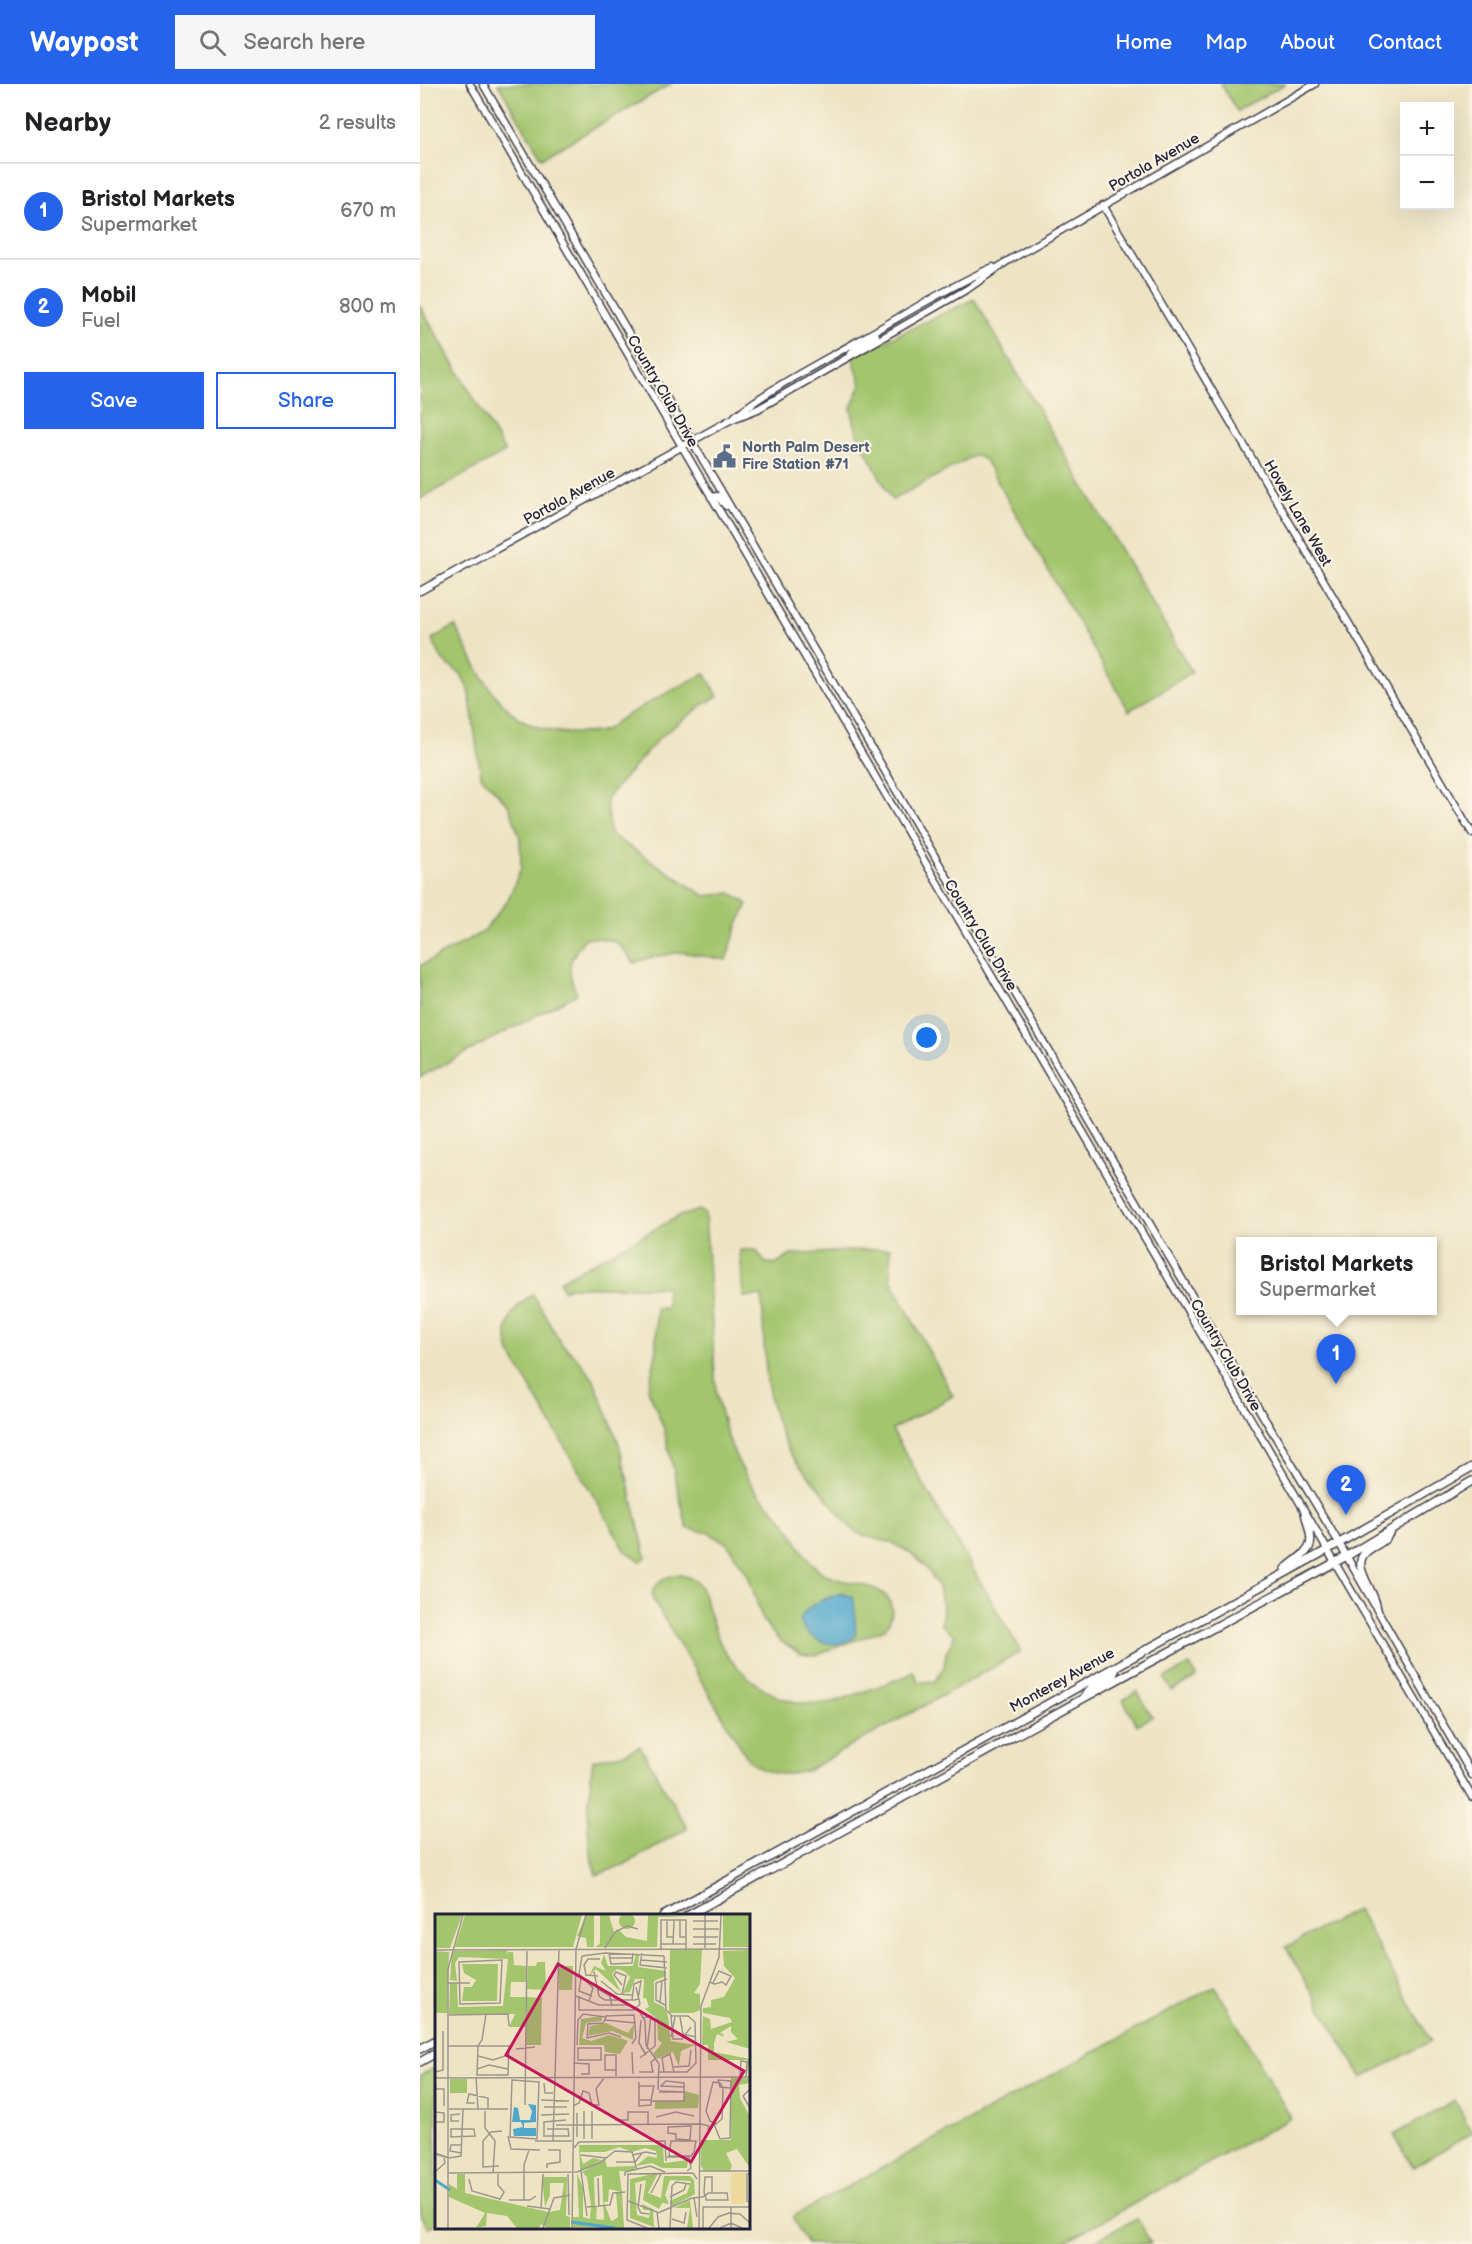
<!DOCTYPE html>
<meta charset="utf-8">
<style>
body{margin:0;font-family:"Balsamiq Sans",sans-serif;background:#f6f6f6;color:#202124}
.controls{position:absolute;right:18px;top:18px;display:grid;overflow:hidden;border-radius:0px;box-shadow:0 6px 24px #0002}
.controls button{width:54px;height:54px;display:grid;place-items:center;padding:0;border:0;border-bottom:2px solid #e0e0e0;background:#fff;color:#202124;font:30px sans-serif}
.you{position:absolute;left:507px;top:954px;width:21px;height:21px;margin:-15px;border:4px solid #fff;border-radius:50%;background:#1a73e8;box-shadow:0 0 0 9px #1a73e833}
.badge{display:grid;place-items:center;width:39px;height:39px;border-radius:50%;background:#2563eb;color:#fff;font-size:20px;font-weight:700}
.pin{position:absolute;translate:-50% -50px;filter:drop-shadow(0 2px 3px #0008)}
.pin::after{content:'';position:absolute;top:32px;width:21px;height:18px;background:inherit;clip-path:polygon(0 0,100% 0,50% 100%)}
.popup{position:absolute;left:816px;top:1153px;width:201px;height:78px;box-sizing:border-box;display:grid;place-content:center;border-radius:0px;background:#fff;filter:drop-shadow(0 2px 4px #0005);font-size:20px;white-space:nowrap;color:#757577}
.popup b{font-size:22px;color:#202124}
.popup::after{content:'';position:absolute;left:50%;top:100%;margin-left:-12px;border:12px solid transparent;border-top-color:#fff}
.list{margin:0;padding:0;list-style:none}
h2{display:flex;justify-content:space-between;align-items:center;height:78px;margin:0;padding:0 24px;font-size:26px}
h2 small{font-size:20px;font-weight:400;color:#757577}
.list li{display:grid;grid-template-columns:39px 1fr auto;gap:18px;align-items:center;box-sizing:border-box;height:96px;padding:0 24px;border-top:2px solid #e0e0e0}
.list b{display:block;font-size:22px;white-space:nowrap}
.list p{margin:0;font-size:20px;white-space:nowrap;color:#757577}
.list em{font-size:20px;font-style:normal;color:#757577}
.actions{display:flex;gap:12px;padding:18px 24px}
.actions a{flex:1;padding:14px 0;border:2px solid #2563eb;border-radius:0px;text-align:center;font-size:21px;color:#2563eb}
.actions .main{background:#2563eb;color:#fff}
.icon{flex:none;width:33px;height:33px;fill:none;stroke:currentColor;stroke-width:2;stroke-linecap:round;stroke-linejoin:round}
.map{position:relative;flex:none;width:1052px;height:2160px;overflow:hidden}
header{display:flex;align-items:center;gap:36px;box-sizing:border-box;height:84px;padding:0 30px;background:#2563eb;color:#fff}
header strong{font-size:28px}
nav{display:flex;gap:33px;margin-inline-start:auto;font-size:21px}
.search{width:420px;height:54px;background:#f6f6f6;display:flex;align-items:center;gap:15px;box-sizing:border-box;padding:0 21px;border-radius:0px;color:#757577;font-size:22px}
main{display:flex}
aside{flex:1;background:#fff}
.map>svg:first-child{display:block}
.green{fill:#a3c56d;stroke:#627454;stroke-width:1.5}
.water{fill:#4ea7cc;stroke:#386484;stroke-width:1.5}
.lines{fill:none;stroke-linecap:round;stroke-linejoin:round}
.secondary-casing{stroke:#413f50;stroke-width:9}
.primary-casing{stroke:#413f50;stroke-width:10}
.secondary{stroke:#fff;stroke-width:6}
.primary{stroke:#fff;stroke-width:7}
.labels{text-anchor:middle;stroke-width:4.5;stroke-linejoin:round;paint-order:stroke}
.street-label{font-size:15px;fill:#22223b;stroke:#fcf5e5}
.service-label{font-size:15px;font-weight:bold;fill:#4e5e75;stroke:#fcf5e5;text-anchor:start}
.inset-river{fill:none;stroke:#4ea7cc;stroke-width:3}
.inset-road{fill:none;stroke:#9c968d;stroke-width:1.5}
.view{fill:#c2185b;fill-opacity:0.15;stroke:#c2185b;stroke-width:3}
.inset-edge{fill:none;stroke:#22223b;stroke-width:3}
</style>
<header>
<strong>Waypost</strong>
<div class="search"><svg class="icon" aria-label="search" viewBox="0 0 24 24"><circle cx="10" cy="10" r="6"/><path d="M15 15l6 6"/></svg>Search here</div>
<nav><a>Home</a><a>Map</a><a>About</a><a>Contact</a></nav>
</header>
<main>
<aside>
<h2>Nearby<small>2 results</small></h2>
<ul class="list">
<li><span class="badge">1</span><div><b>Bristol Markets</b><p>Supermarket</p></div><em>670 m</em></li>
<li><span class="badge">2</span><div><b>Mobil</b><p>Fuel</p></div><em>800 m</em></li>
</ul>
<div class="actions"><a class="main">Save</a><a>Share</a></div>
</aside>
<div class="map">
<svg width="1052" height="2160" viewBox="0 0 1052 2160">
<rect width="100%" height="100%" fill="#fcf5e5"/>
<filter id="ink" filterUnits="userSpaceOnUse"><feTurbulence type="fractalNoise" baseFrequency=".0167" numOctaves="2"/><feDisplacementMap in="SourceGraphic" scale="12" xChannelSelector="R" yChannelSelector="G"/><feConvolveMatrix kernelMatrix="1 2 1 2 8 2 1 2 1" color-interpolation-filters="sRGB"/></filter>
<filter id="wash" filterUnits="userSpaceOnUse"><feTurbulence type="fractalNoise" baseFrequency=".008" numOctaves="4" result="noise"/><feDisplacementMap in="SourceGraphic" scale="24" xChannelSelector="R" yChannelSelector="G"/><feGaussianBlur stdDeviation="1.35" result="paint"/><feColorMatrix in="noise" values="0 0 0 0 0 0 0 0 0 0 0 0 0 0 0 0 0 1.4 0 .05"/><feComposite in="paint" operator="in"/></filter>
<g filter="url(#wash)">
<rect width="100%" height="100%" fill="#eee4c4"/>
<path class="green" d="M 78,0 L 251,0 L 122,74 Z
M 801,0 L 865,0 L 817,27 Z
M 554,215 L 772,588 L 709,627 L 565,376 L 555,371 L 472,416 L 437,350 L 431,324 L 441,300 L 432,272 Z
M 0,222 L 85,368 L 0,415 Z
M 35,542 C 63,594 83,649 153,649 C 163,649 175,650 185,646 C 192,643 197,636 204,633 C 230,617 258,604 285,589 L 298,612 L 283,621 L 240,653 L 186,715 L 190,750 L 285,812 L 311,809 L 328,820 L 318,840 L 306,876 L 261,868 L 228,874 L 214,879 C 198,856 193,853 165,854 C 148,876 145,884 157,910 L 0,993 L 0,882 L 63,848 L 88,816 L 101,784 L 100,754 L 89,722 L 61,692 L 49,607 L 41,590 L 23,577 L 12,555 Z
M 280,1126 L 285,1130 L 296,1307 C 302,1340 313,1375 334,1404 C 343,1417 358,1427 367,1441 C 378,1458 387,1480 406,1491 C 424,1500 451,1498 466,1512 C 475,1523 472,1535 465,1545 L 395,1572 L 381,1570 L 359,1556 L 350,1546 L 342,1534 L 328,1491 L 307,1459 L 289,1449 L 267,1444 L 244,1345 L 228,1305 L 236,1270 L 236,1224 L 247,1224 L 246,1203 L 149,1203 L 143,1206 L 139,1197 L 257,1133 Z
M 470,1164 L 471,1196 L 533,1312 L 472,1346 L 601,1568 L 386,1687 C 364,1693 346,1691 328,1675 L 233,1516 L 232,1507 C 245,1488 266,1485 281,1503 C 288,1524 293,1546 303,1565 C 309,1576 319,1585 328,1593 C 355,1616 378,1623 414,1618 L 487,1592 L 493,1587 L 499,1598 L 515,1597 L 524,1583 L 526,1569 L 535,1551 L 521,1541 C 529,1504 504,1472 471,1459 C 460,1455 445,1454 436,1448 C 422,1437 415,1423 404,1410 C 391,1393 374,1379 365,1359 C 342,1313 345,1262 342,1212 L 323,1213 L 320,1166 L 336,1166 L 346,1179 L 357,1180 L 371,1171 Z
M 113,1210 L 141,1259 L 158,1275 L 174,1296 L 199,1360 L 226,1473 L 221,1477 L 205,1466 L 90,1269 C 81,1244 91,1224 113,1210 Z
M 770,1581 L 777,1593 L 752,1607 L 745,1594 Z
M 717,1607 L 732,1633 L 717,1641 L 703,1616 Z
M 220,1662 L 267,1744 L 202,1782 L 176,1791 C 163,1753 169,1715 173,1676 L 206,1669 Z
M 937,1825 L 1011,1957 L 942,1994 L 866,1863 Z
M 795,1902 L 871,2034 L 640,2160 L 387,2160 L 372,2133 Z
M 16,1983 L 16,2139 L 8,2144 L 0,2131 L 0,1991 Z
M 1035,2016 L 1052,2049 L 993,2083 L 974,2051 Z
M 717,2134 L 731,2160 L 669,2160 Z"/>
<path class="water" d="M 422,1509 L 433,1513 C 435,1518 436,1545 435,1552 C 418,1568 387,1558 380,1536 C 388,1519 405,1515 422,1509 Z"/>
</g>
<g filter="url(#ink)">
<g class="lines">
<defs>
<path id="secondary" d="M 50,0 L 1052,1713
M 63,0 L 806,1270 L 919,1459 L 1052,1691
M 683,121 L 1052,749
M 431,269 L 435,264 L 456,251
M 315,332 C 352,303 396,281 436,258 C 482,232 526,204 573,183
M 291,413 L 297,412 L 306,422
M 0,507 L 310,336 L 338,325 L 549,204 L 586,178 L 895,0"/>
<path id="primary" d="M 865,1485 C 894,1462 895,1466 885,1429
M 957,1525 C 955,1506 930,1482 946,1468 C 955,1460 966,1459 970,1447
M 665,1611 L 672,1603 L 693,1591 L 697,1582
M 243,1832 L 907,1466 L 1052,1383
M 267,1832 L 704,1592 L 927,1472 L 1052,1397
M 0,1965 L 16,1956
M 0,1978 L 16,1969"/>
</defs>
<use href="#secondary" class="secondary-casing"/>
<use href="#primary" class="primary-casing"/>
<use href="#secondary" class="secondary"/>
<use href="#primary" class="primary"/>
</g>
</g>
<defs>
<symbol id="civic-bare" viewBox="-9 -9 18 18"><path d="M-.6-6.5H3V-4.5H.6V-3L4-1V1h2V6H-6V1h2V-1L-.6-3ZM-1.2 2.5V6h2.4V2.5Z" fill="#5c6f8a" stroke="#fcf5e5" stroke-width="2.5" paint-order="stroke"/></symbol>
</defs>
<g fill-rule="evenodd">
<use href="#civic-bare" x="288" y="356" width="33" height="33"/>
</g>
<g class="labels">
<g class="street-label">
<text transform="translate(734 78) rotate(-30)" y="5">Portola Avenue</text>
<text transform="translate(243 307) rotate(60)" y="5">Country Club Drive</text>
<text transform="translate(149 412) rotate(-29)" y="5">Portola Avenue</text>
<text transform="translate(878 429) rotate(60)" y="5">Hovely Lane West</text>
<text transform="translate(561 851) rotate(59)" y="5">Country Club Drive</text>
<text transform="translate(806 1271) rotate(60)" y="5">Country Club Drive</text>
<text transform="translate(642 1596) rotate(-29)" y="5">Monterey Avenue</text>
</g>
<g class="service-label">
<text x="322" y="368">North Palm Desert<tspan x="322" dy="17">Fire Station #71</tspan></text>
</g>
</g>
<g transform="translate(15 1830)">
<rect width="315" height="315" fill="#eee4c4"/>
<path d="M184 7a8 8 0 1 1 16 0a8 8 0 1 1-16 0ZM 0,1 L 27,1 L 15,34 L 0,34 ZM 30,1 L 147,1 L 138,33 L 20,33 ZM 151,1 L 159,1 L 159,33 L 152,33 L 151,24 L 142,22 ZM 165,1 L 174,1 L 179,18 L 183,15 L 191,23 L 212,27 L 213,1 L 254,3 L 223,3 L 222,33 L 161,33 L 165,29 ZM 288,1 L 315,1 L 315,33 L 288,33 ZM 72,36 L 73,43 L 73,38 L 78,38 L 79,51 L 91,52 L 91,68 L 76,68 L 75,83 L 91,83 L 90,113 L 74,113 L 80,100 L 14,100 L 15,69 L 22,69 L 23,93 L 68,92 L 73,45 L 24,43 L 20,49 L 22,67 L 15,66 L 17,37 ZM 235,36 L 267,36 L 265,70 L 259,79 L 265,80 L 265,96 L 258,99 L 234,99 ZM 315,36 L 315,135 L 291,128 L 303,125 L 296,118 L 296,112 L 285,119 L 288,120 L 289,123 L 282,120 L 279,129 L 279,138 L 315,145 L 312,160 L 312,146 L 273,146 L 273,131 L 267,131 L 268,102 L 275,105 L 276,115 L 297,108 L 295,104 L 268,99 L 268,94 L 276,93 L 276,86 L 289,83 L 300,64 L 289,52 L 288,37 ZM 0,37 L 14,38 L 12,99 L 0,99 ZM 169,40 L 173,52 L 198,52 L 201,40 L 204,40 L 203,53 L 231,57 L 231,62 L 219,67 L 219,88 L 229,93 L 233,102 L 236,127 L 260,131 L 246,137 L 244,153 L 238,138 L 222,145 L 218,140 L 227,129 L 223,126 L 222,105 L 210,95 L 214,93 L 211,84 L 208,84 L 209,65 L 200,65 L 195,78 L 188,79 L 195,63 L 189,57 L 182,55 L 177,60 L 186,78 L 161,55 L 154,62 L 159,52 L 171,57 L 166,49 ZM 102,48 L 110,48 L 111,76 L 92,75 L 93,52 L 101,52 ZM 27,50 L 63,50 L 62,87 L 27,87 L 29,73 L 37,73 L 41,66 L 29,59 ZM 124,52 L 138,52 L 137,76 L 124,76 ZM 92,83 L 107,84 L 106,131 L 91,131 ZM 167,102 L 167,107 L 151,109 L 147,124 L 156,127 L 174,121 L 188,125 L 193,127 L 185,140 L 170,138 L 169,131 L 144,131 L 146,105 ZM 171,109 L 193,119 L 199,110 L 198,126 L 177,117 L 153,122 L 155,112 ZM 296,164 L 315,164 L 315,169 L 304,171 L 305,184 L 315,203 L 315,254 L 302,235 L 291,239 L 297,252 L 295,257 L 269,257 L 266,252 L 266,226 L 296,226 ZM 15,165 L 32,165 L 32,179 L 15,179 ZM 250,177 L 264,181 L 263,194 L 220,195 L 220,187 L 248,187 ZM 144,231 L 228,231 L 229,249 L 253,246 L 252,254 L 227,254 L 217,249 L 201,252 L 213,242 L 222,244 L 221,237 L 210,234 L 197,238 L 184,233 L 170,238 L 145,238 L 148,250 L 158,244 L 167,246 L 145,257 ZM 170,245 L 172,253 L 200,252 L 200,257 L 184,257 L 187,278 L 174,275 L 173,288 L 169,288 L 176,307 L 179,306 L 183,303 L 181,279 L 187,279 L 189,314 L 138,313 L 138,303 L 144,303 L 142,259 L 148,274 L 148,303 L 155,305 L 156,293 L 162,293 L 161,305 L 169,306 L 167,261 L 159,263 L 160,292 L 156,292 L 152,263 L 147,258 ZM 223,259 L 213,279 L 226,284 L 229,262 L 255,262 L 259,266 L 260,280 L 236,293 L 235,287 L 252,279 L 256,267 L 235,266 L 230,281 L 234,290 L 227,289 L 224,295 L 208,286 L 211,266 L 200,269 L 202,301 L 214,304 L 215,296 L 208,296 L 207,290 L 218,295 L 219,313 L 195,304 L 195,265 ZM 22,260 L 30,260 L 30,279 L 113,298 L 125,296 L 129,269 L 115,269 L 115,281 L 110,293 L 107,263 L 132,263 L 131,302 L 135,303 L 135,314 L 112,314 L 106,310 L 104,314 L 82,314 L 72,302 L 52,299 L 51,312 L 41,314 L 50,299 L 14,283 L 14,270 L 22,275 ZM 255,286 L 258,314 L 252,314 L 255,294 L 239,294 Z" fill="#a3c56d"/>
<path d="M 296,259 L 311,259 L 310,290 L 296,290 Z" fill="#eeda9e"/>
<path d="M 93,190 L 101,191 L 101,208 L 89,209 L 89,214 L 101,214 L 101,222 L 79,222 L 78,215 L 88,213 L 86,208 L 77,208 L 79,193 L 83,194 L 85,206 L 95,206 L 97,197 Z" fill="#4ea7cc"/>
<path class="inset-river" d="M 0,266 L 15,276M 136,308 L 180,314"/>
<path class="inset-road" d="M 245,6 L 245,23 L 251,23M 232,7 L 232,23 L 238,23M 258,7 L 283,7M 258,15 L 284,15M 258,23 L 283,23M 226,30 L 251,30M 238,30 L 239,6M 258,30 L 281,30M 170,34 L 180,18 L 192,12 L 203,15M 270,34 L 270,1M 226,35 L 226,6 L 251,6 L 251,35M 0,36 L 315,35M 174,39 L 176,50 L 197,49 L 198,39M 207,39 L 205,51 L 232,54M 147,42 L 170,39 L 229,42M 147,42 L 144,60 L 158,74 L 154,87M 174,44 L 198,44M 67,46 L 65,89 L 25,90 L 24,48 ZM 206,46 L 232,48M 159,58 L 164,82 L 170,86 L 200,86 L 203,85 L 206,67 L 199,70 L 197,86M 163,62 L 151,61 L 149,51 L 153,45 L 165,45M 146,64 L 144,77 L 157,82M 166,67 L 182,80 L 197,81M 275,68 L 279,70 L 280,70 L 287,68 L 291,71 L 296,62 L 284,57 L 278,69M 13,69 L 35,69M 187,71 L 179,61 L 181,58 L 191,62 L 187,81M 163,75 L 175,82 L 177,92M 141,82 L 164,91 L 194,91 L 203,95 L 210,107 L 211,131 L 224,150 L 223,176M 144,82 L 144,96 L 199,96 L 205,90 L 201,73M 225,89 L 227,66M 230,91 L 221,86 L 221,69 L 232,65M 14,101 L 73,100 L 74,112M 170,102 L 199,101 L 201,124 L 197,130M 236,102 L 238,125 L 247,125 L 256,113M 245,103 L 248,120 L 261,123M 170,106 L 201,109M 206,106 L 204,129 L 211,141M 236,123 L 240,103M 142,131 L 143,106 L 148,100 L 171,103 L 168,109 L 153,110 L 152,124 L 174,119 L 186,123M 13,132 L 42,132M 43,132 L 74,132 L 73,161 L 42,161 ZM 42,133 L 47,126 L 51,100M 143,134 L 166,134 L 166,146 L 143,146 ZM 81,135 L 100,133M 212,135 L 216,102M 197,138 L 198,160M 43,142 L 58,146 L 73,141M 205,144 L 220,132 L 220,107 L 216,102 L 208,104M 138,149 L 154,150 L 154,160 L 146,160M 239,153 L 254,152 L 256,136M 42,155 L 54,151 L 73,155M 181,156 L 170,156 L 170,141 L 181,141 L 181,162M 0,158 L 8,156 L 8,117M 204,158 L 218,158 L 216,148 L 221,144M 223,158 L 252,158 L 261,149 L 260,108 L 253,102 L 237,102 L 231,96 L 229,42M 229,158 L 227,144 L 235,140 L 239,158M 305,162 L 306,147 L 312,148 L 311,162M 41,163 L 43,195M 0,164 L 315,163M 77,166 L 104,168 L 102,225 L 75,223 ZM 0,168 L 1,175 L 9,175 L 9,192M 204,168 L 204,192 L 216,191 L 216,187M 278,168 L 285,169 L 288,174 L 287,205 L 281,210 L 275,207 L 271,197 ZM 109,169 L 110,179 L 118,179M 204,172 L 219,172 L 216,186 L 204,186M 225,172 L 250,173M 315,175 L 308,182 L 315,194M 224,178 L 250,178 L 224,177M 106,186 L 134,187M 216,187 L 249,187 L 249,169 L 231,167 L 226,172M 40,189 L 32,189 L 34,180 L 53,184 L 53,195M 90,191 L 92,37M 138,192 L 144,189 L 148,177 L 154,179 L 157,191 L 164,191 L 161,175 L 169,164M 109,193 L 132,193M 14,195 L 73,195M 50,197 L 50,214 L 60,227 L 58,259M 0,198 L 9,199 L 9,208 L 0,208M 106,201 L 134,200M 221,203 L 241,198 L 259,202M 180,206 L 193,206 L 193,198 L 213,198 L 213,210M 24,207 L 16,207 L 16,201 L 25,200M 279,210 L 285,225 L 295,224 L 296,167 L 283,166 L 285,173 L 295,174M 121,211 L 266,210 L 274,212 L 273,216M 256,212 L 255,226 L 241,225 L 241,220 L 233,219 L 233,213 ZM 16,215 L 39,215 L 40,222 L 16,223 ZM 73,222 L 76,235 L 105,236M 110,222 L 134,222 L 133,215 L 112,215M 109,223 L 109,208 L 131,206M 142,223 L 142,199M 149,225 L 149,197M 157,225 L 157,197M 100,227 L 137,227M 118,227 L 124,35M 236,227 L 261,227 L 259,238 L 256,242 L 234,242 ZM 26,231 L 16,231 L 15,237 L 26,239M 139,234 L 144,228 L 230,227 L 231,247M 0,239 L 14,244 L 0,240M 146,241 L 171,244M 198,241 L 211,238 L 221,240M 232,243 L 254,243 L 256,254 L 252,257M 14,244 L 26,242 L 28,195M 181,248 L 200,248 L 208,238M 64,252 L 48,253 L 48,227 L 56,218 L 67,217M 112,254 L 112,250 L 125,248 L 125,236 L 113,236M 146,257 L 152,302M 264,257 L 315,257M 0,258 L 10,249 L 9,244M 13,259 L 142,258 L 166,248 L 180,237 L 197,238 L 202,256M 133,260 L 134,301M 315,260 L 312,260 L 312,287 L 315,289M 190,262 L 190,258 L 215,252 L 230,258M 163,264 L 164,292M 34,265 L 37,277 L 65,285 L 69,278 L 63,271 L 63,260M 206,270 L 203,293 L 206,299 L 214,300M 216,279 L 226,260M 235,283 L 249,276 L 251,270M 259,284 L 262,303M 74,286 L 95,286 L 101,282M 89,286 L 89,251 L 94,236M 193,287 L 222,298 L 224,314M 92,292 L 115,295M 152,293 L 175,291 L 178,279 L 190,278M 106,294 L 108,260M 223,299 L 257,284 L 267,283 L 270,282 L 273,279 L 292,279 L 293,286 L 271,286 L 271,284 L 270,282 L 269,278 L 270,263 L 277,263 L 277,279M 237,305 L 249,309 L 251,298M 13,314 L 13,55 L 28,1M 108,314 L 119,284 L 135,281M 137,314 L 141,35 L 151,1M 212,314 L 192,306 L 193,260 L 258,259 L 262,265M 235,314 L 237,272 L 241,268 L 255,270M 264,314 L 266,92 L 284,43 L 286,1M 268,314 L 268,293 L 315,293M 274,314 L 283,303 L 294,299 L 305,300 L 315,309M 285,314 L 296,309 L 307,314M 296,314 L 296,293"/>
<path class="view" d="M 123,50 L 309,157 L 256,248 L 71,141 Z"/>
<rect width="315" height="315" class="inset-edge"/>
</g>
</svg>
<div class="controls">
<button>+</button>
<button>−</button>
</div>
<div class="you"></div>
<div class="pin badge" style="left:916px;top:1300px">1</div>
<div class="popup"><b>Bristol Markets</b>Supermarket</div>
<div class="pin badge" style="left:926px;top:1431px">2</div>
</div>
</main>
